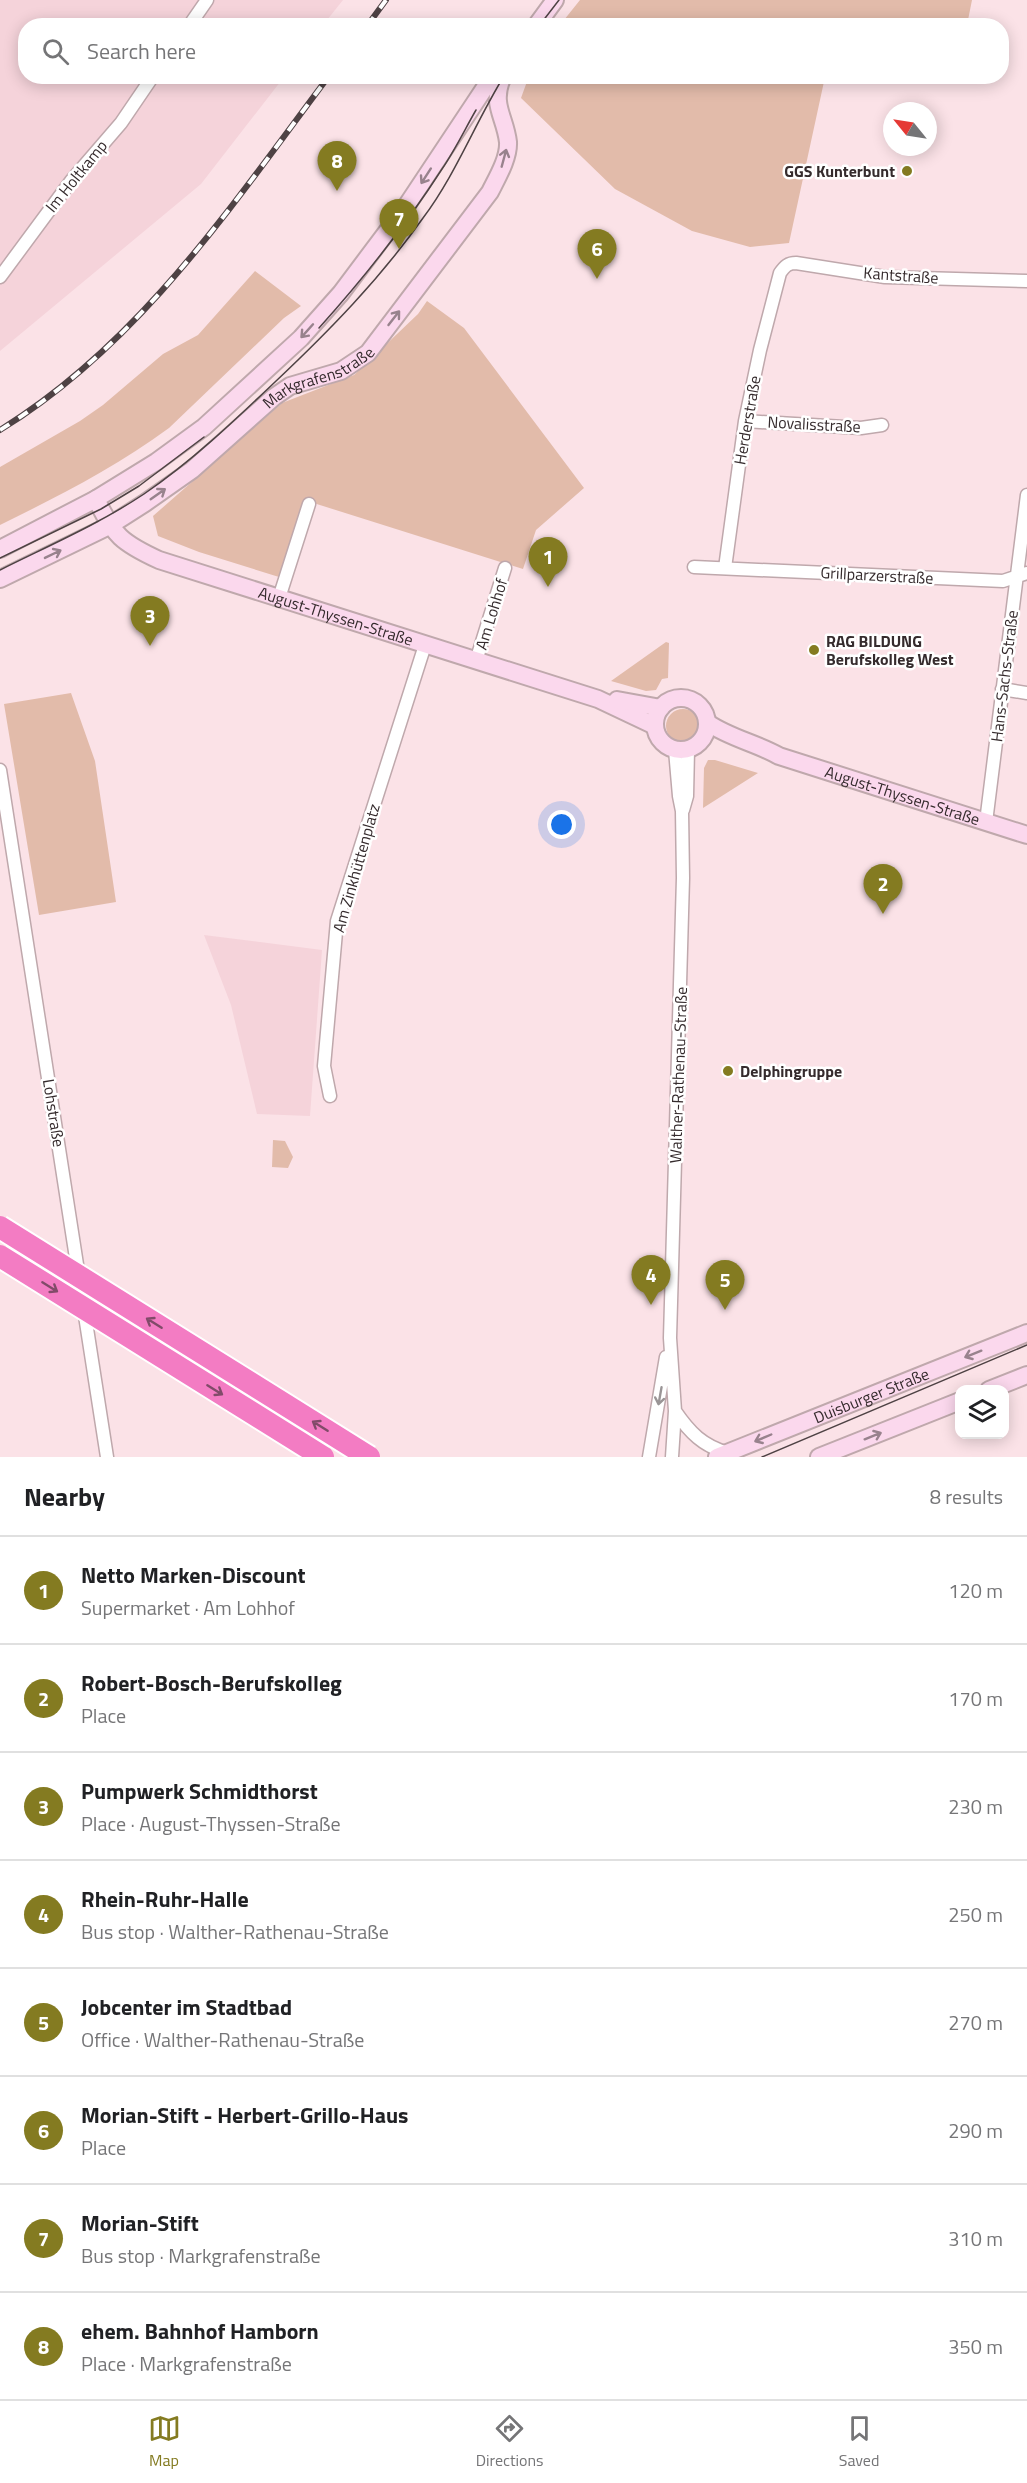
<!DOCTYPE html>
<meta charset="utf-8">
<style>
body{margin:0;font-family:"Titillium Web",sans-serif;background:#f2f2f2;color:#202124}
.controls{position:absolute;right:18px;bottom:18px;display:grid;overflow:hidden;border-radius:12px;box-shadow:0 3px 15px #0003}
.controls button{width:54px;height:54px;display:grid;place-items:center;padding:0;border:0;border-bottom:2px solid #e0e0e0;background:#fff;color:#202124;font:30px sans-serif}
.compass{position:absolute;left:883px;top:102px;width:54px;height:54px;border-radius:50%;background:#fff;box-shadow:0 3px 15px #0003;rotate:300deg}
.you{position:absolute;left:562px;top:825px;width:21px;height:21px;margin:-15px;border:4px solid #fff;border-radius:50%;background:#1a73e8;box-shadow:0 0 0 9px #1a73e833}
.badge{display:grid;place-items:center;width:39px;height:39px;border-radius:50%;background:#847b21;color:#fff;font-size:20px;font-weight:700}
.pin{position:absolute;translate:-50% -50px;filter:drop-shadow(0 2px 3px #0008)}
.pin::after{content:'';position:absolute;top:32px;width:21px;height:18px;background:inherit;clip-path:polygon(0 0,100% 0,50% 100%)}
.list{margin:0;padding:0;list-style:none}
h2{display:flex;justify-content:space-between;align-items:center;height:78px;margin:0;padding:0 24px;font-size:26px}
h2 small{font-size:20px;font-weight:400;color:#757577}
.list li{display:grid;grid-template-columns:39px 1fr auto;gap:18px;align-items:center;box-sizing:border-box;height:108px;padding:0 24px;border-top:2px solid #e0e0e0}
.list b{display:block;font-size:22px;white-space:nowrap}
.list p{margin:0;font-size:20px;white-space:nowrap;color:#757577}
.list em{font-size:20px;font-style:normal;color:#757577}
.icon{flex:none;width:33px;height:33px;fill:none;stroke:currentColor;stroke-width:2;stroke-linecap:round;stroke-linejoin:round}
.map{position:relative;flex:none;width:1027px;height:1457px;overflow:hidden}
.search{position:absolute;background:#fff;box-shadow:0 3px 15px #0003;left:18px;right:18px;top:18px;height:66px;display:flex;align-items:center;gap:15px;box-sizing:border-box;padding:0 21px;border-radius:24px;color:#757577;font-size:22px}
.sheet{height:942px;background:#fff}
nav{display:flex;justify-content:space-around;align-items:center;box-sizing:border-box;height:84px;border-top:2px solid #e0e0e0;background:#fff;font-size:16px;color:#757577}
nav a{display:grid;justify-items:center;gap:3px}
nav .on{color:#847b21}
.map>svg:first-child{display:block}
.built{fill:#f5d3da}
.green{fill:#e2bbaa}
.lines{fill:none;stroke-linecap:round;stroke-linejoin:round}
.street-casing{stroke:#bfa8ac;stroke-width:15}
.secondary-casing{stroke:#bfa8ac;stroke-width:20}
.street{stroke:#fff;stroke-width:12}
.secondary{stroke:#fbd8ed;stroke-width:16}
.tram{stroke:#4e4244;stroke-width:1.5}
.rail-casing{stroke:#4e4244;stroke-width:6}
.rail{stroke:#fff;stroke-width:4;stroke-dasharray:11;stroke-linecap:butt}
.highway-bridge-casing{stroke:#fff;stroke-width:26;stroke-linecap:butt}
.highway-bridge{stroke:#f37cc3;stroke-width:22}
.oneway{stroke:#98828d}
.oneway2{stroke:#814b69}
.oneway3{stroke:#9a9596}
.poi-dot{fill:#847b21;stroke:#fff;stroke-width:2}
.labels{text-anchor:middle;stroke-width:5;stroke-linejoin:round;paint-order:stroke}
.poi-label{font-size:16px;font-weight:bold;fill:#352b2d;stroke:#fff;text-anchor:start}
.street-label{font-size:16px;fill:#352b2d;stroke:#fff}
</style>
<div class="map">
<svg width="1027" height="1457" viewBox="0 0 1027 1457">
<rect width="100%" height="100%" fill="#fbe2e7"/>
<path class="built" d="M 0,0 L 343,0 L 323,25 L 26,26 L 26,76 L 284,77 L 201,184 L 0,351 Z
M 204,935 L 322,950 L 310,1116 L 257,1114 L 231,1005 Z"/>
<path class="green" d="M 580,0 L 972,0 L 967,25 L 560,25 Z
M 529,76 L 825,77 L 789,243 L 750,247 L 692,231 L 615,189 L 521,98 Z
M 255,271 L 301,306 L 284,318 L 169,428 C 116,467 59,496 0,525 L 0,467 L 80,421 L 103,405 L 163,354 L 198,335 Z
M 427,301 L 464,328 L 584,488 L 536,530 L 523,569 L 304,500 L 279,577 L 199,552 L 158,536 L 153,516 L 282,403 L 354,375 L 418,314 Z
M 666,642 L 669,643 L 668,678 L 662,679 L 656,690 L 646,691 L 611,681 Z
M 71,693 L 95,761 L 116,902 L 39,915 L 4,704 Z
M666 726a17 17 0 1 1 34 0a17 17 0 1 1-34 0Z
M 708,760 L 715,760 L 758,773 L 703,808 L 704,768 Z
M 273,1140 L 285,1141 L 293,1157 L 288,1168 L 272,1167 Z"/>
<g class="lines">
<defs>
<path id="street" d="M 189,26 L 207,0
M 0,277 L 71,181 L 121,123 L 153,76
M 745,421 L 861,428 L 882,425
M 694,567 L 1003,581 L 1027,573
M 725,568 L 745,421 L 760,350 L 780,273 C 785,266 788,263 796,263 L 885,277 L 1027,281
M 279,598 L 309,504
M 476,661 L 505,568
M 1002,689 L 1027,693
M 0,770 L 107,1457
M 683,810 L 687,796 L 688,750
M 986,822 L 1027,495
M 330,1096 L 324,1066 L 337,921 L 425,645
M 675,1411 C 690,1433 703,1446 728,1453
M 649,1457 L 666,1357
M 672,1457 L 675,1411 L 670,1338 L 683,878 L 682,811 L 679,796 L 675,750"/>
<g id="secondary">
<path d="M 536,26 L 555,0"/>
<path id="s1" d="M 96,499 C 114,536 122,543 159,560 L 598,699 L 655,726"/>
<path d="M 0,549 L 96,499 L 156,462 L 204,427 L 301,338 L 341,293 L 407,205 L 484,89 L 495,76"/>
<path id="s2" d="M 0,579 L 109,526 L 145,503 L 192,470 L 274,397 L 290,386 L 341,371 L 368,353 L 490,192 C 497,178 509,158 508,142 C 505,116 490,104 503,76"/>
<circle cx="681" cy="724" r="26"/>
<path d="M 617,700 L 661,708"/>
<path id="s3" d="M 708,723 C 730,738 756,743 779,756 L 1027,835"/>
<path d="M 989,1390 L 1027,1375"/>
<path id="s4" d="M 717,1457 L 1027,1333"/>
<path d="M 819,1457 L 960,1401"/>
</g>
</defs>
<use href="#street" class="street-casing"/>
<use href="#secondary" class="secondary-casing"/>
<use href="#street" class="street"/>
<use href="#secondary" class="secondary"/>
<path class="tram" d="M 539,26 L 559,0
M 319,328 C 363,279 406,225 442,169 C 455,150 465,129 476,110
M 0,558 L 101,509 L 139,486 L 204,437
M 0,570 C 48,546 99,524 144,494 C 192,461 233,422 275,382 C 329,331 380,279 423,218 C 456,174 475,123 504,76
M 762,1457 L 1027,1345"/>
<defs>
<path id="rail" d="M 367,26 L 386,0
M 0,430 C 140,344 232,205 329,76"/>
</defs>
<use href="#rail" class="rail-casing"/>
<use href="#rail" class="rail"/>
<defs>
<path id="highway-bridge" d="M 0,1227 L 369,1457
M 0,1256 L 323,1457"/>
</defs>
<use href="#highway-bridge" class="highway-bridge-casing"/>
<use href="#highway-bridge" class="highway-bridge"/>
</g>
<defs><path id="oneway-shaft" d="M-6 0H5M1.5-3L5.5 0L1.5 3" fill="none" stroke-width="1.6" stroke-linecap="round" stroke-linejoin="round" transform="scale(1.5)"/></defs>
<g class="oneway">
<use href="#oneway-shaft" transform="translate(504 158) rotate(-75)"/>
<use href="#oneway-shaft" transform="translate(426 176) rotate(123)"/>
<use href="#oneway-shaft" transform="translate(394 318) rotate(-52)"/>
<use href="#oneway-shaft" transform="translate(307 331) rotate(132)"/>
<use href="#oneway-shaft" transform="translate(158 494) rotate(-35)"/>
<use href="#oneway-shaft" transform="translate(53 554) rotate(-26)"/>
<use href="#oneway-shaft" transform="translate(973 1354) rotate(158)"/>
<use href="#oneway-shaft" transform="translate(873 1436) rotate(-22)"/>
<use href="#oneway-shaft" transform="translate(763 1438) rotate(157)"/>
</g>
<g class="oneway2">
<use href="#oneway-shaft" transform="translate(50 1287) rotate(32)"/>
<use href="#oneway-shaft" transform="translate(154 1323) rotate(-148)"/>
<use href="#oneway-shaft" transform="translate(215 1390) rotate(32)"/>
<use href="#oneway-shaft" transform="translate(320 1426) rotate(-148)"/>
</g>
<use class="oneway3" href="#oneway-shaft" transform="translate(660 1396) rotate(100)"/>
<g class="poi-dot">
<circle cx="907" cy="171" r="6"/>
<circle cx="814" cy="650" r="6"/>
<circle cx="728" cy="1071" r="6"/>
</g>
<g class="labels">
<g class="poi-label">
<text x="895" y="177" text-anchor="end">GGS Kunterbunt</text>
<text x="826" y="647">RAG BILDUNG<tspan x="826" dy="18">Berufskolleg West</tspan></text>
<text x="740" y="1077">Delphingruppe</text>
</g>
<g class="street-label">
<text transform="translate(76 176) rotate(-51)" y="6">Im Holtkamp</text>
<text transform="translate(901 275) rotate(4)" y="6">Kantstraße</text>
<text dy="6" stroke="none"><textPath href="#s2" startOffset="380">Markgrafenstraße</textPath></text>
<text transform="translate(747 420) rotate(-80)" y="6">Herderstraße</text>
<text transform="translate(814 424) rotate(3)" y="6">Novalisstraße</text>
<text transform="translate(877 575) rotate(3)" y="6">Grillparzerstraße</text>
<text transform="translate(491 614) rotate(-73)" y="6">Am Lohhof</text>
<text dy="6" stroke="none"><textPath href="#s1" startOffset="276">August-Thyssen-Straße</textPath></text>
<text transform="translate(1004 676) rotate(-83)" y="6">Hans-Sachs-Straße</text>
<text dy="6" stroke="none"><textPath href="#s3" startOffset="208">August-Thyssen-Straße</textPath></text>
<text transform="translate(356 868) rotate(-74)" y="6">Am Zinkhüttenplatz</text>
<text transform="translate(678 1075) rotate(-88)" y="6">Walther-Rathenau-Straße</text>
<text transform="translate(54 1113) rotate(81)" y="6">Lohstraße</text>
<text dy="6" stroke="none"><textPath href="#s4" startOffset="166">Duisburger Straße</textPath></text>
</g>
</g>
</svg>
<div class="controls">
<button><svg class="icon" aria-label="layers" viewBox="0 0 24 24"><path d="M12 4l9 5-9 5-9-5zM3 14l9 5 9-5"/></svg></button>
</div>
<svg class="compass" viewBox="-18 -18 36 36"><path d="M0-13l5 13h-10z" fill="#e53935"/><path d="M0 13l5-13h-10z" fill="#757577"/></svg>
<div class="you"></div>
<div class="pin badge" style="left:548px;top:587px">1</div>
<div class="pin badge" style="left:883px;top:914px">2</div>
<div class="pin badge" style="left:150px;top:646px">3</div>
<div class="pin badge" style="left:651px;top:1305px">4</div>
<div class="pin badge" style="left:725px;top:1310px">5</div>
<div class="pin badge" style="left:597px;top:279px">6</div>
<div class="pin badge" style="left:399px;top:249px">7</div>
<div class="pin badge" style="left:337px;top:191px">8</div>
<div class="search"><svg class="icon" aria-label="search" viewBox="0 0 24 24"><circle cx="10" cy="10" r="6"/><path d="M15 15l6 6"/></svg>Search here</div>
</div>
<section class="sheet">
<h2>Nearby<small>8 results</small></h2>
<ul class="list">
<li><span class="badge">1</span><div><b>Netto Marken-Discount</b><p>Supermarket · Am Lohhof</p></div><em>120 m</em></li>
<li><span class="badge">2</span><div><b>Robert-Bosch-Berufskolleg</b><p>Place</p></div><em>170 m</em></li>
<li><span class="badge">3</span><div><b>Pumpwerk Schmidthorst</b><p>Place · August-Thyssen-Straße</p></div><em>230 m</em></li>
<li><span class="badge">4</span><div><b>Rhein-Ruhr-Halle</b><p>Bus stop · Walther-Rathenau-Straße</p></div><em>250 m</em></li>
<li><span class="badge">5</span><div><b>Jobcenter im Stadtbad</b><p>Office · Walther-Rathenau-Straße</p></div><em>270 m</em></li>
<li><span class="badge">6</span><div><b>Morian-Stift - Herbert-Grillo-Haus</b><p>Place</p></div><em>290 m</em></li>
<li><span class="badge">7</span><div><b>Morian-Stift</b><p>Bus stop · Markgrafenstraße</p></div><em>310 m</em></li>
<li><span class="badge">8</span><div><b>ehem. Bahnhof Hamborn</b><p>Place · Markgrafenstraße</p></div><em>350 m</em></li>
</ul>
</section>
<nav>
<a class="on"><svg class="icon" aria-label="map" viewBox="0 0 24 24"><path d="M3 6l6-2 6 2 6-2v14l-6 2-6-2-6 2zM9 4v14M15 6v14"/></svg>Map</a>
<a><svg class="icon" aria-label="directions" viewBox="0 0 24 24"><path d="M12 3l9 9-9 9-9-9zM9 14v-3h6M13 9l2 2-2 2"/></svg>Directions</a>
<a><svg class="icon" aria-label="saved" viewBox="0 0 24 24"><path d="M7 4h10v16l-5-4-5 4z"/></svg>Saved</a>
</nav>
